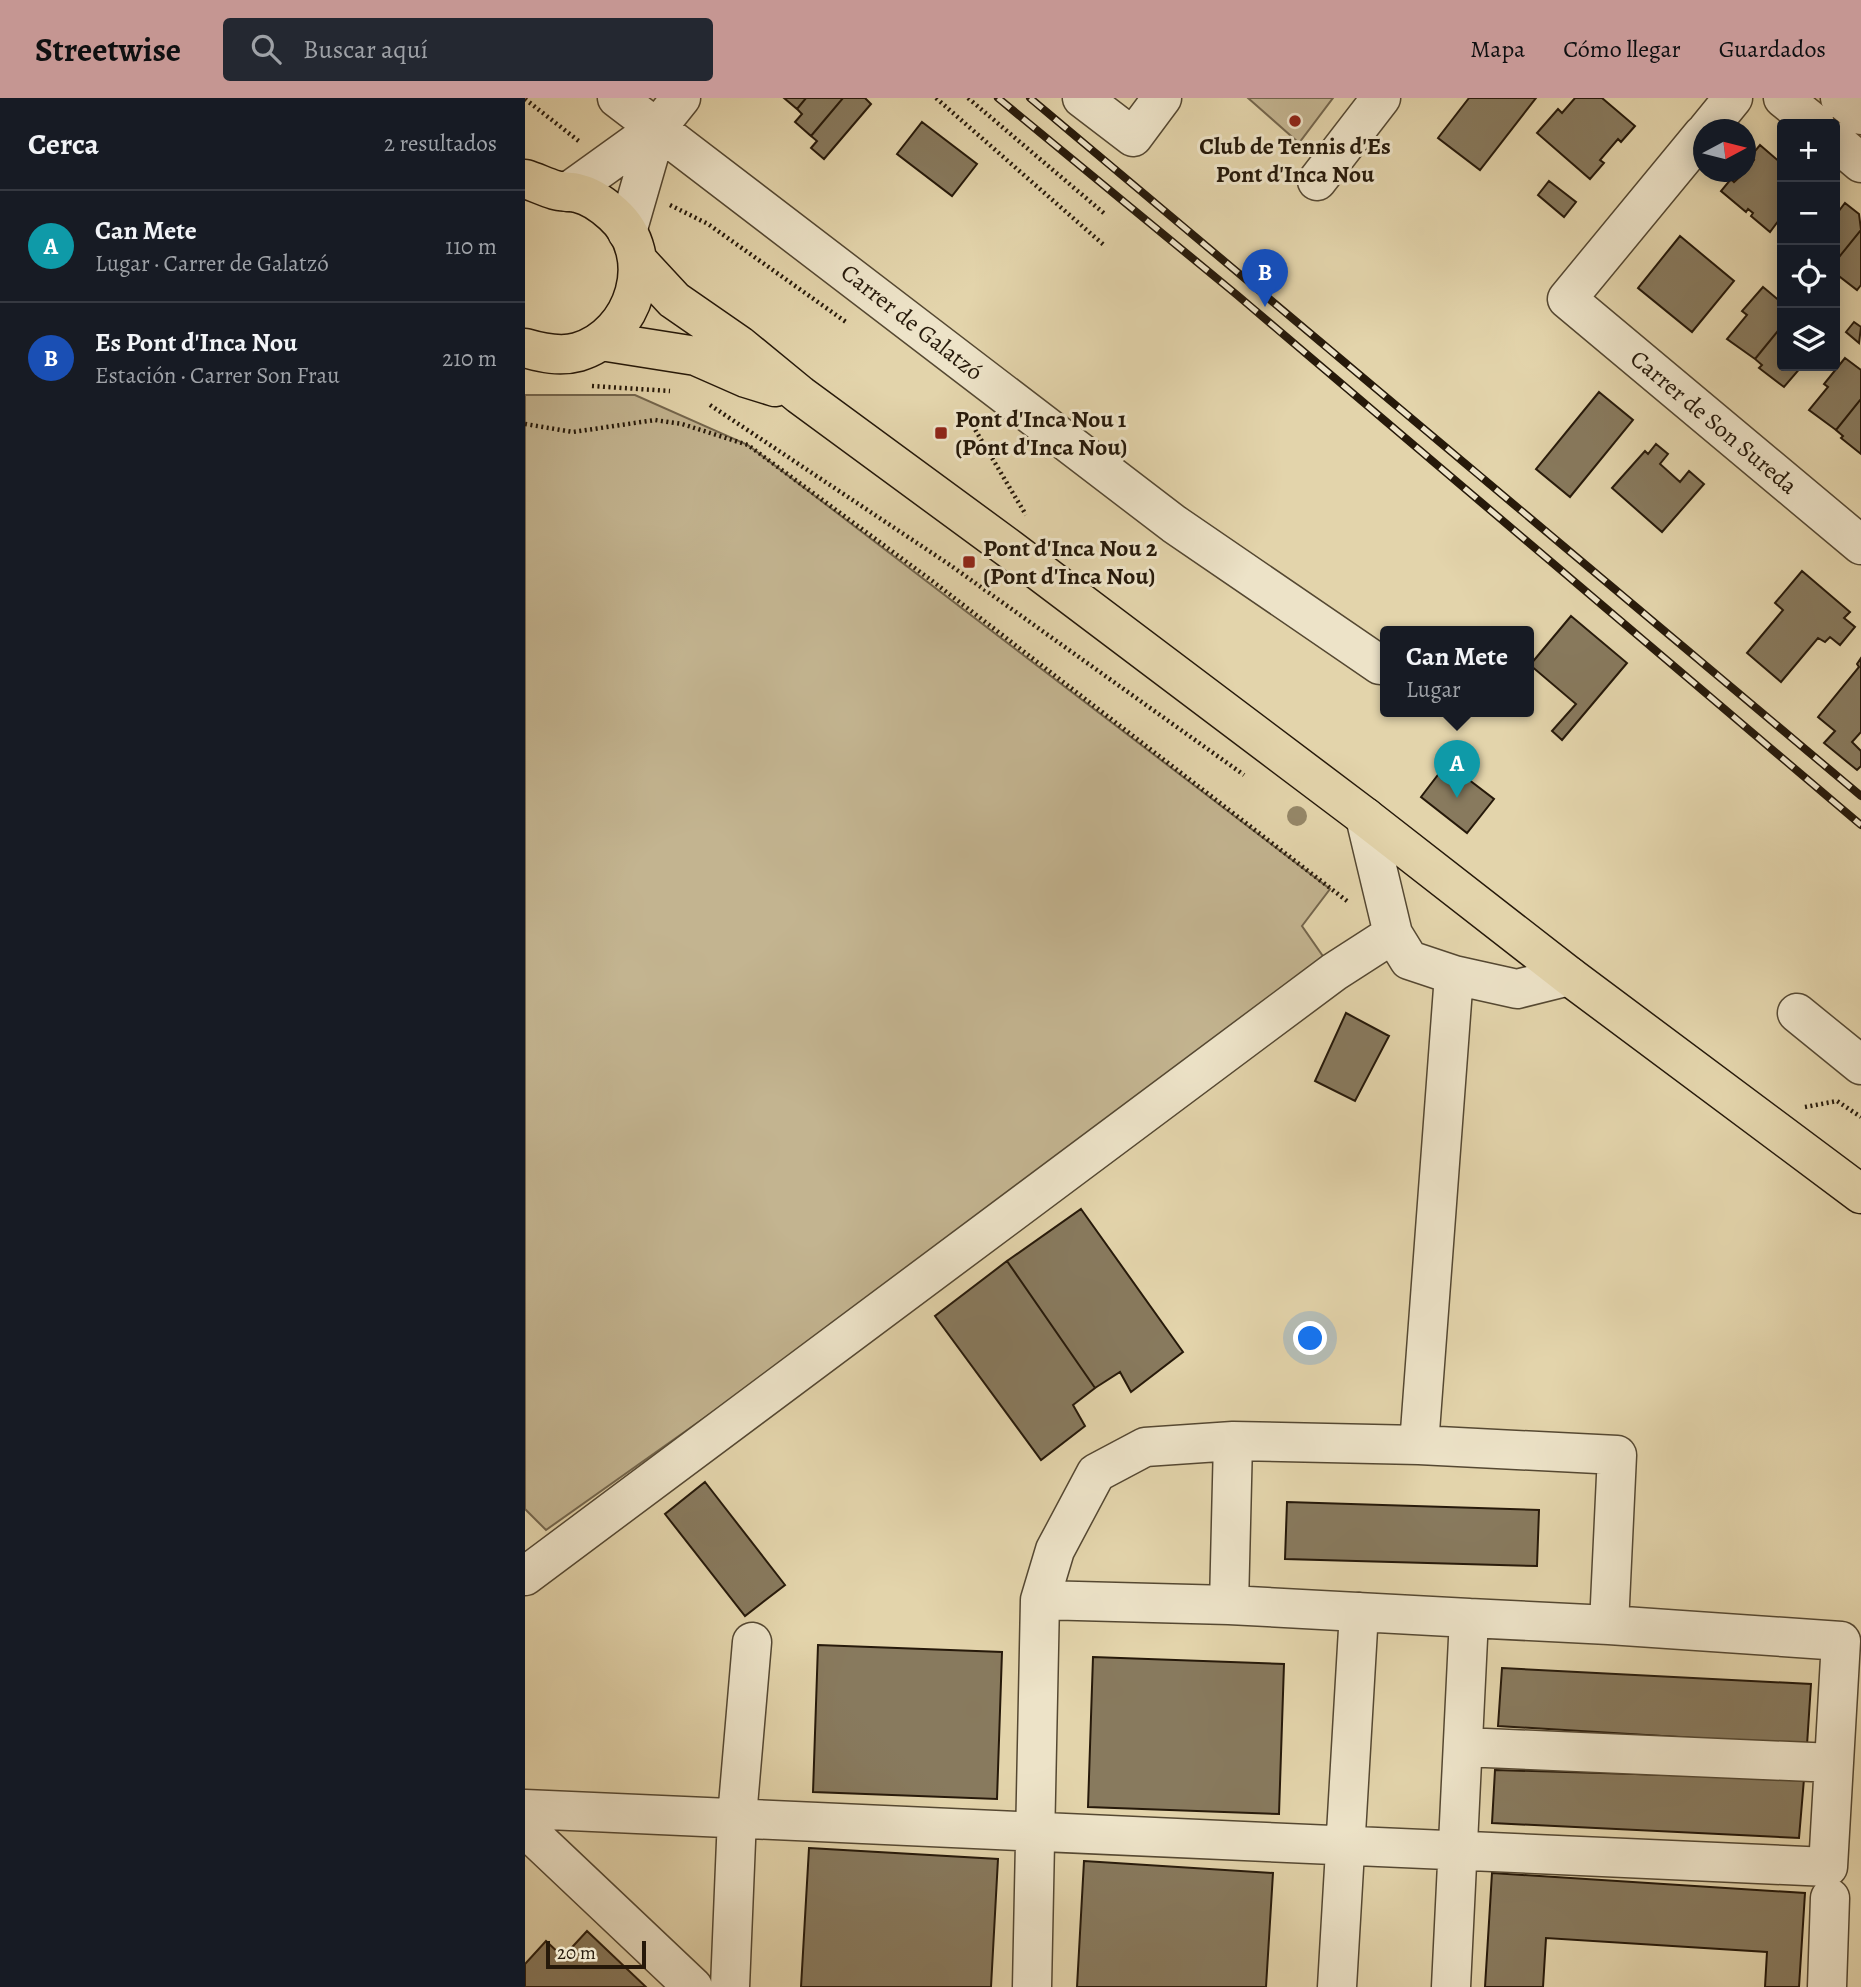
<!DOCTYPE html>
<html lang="es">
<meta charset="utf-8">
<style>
body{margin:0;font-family:Alegreya,serif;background:#242831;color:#f1f3f6}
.controls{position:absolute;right:21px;top:21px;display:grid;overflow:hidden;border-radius:7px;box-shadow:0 4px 18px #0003}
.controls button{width:63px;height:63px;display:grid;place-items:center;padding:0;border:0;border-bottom:2px solid #363941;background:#171b24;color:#f1f3f6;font:35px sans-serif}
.compass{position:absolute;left:1168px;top:21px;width:63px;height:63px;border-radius:50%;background:#171b24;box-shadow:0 4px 18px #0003;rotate:83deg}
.scale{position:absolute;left:21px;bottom:18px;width:100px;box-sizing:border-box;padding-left:7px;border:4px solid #26190a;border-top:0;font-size:19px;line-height:24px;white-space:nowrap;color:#26190a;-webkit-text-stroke:5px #ede3c8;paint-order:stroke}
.you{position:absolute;left:786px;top:1241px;width:24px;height:24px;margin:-18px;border:5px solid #fff;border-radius:50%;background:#1a73e8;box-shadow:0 0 0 10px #1a73e833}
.badge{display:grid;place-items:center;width:46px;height:46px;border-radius:50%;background:#c59692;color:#fff;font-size:23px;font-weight:700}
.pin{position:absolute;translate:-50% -58px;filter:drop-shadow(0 2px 4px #0008)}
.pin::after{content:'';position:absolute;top:37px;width:24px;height:21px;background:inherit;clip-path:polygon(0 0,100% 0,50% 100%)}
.popup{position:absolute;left:855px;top:528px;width:154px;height:91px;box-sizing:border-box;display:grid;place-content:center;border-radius:7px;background:#171b24;filter:drop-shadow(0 2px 5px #0005);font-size:23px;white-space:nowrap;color:#9ea1a6}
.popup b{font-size:26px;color:#f1f3f6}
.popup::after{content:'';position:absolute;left:50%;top:100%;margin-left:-14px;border:14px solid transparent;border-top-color:#171b24}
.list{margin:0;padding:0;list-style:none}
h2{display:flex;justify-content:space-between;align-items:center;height:91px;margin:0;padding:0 28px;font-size:30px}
h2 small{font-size:23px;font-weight:400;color:#9ea1a6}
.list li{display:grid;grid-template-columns:46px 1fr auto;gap:21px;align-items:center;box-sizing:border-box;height:112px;padding:0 28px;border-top:2px solid #363941}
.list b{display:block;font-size:26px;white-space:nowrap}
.list p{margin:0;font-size:23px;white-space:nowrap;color:#9ea1a6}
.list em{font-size:23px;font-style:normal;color:#9ea1a6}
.icon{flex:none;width:38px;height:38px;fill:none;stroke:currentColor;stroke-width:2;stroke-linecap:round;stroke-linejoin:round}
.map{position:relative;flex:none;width:1336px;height:1889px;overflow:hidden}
header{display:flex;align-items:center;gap:42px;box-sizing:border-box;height:98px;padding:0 35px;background:#c59692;color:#111}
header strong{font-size:33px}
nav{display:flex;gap:38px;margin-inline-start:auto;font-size:24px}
.search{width:490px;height:63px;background:#242831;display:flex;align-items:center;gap:18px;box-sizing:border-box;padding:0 24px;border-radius:7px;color:#9ea1a6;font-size:26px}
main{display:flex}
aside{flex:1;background:#171b24}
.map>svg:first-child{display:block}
.green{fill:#c3b490;stroke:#74664d;stroke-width:2}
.building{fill:#887a5e;stroke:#26190a;stroke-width:2}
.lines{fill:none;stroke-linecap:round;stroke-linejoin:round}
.minor-casing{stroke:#554832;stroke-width:41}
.major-casing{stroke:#26190a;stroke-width:41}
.path{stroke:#26190a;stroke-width:4.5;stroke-dasharray:2 3.5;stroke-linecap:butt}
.minor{stroke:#ede3c8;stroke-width:38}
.major{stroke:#e3d4ab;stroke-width:38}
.rail-casing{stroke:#26190a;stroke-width:8}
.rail{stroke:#ede3c8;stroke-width:5;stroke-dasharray:16;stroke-linecap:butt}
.tree{fill:#958768}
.poi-dot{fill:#8f2418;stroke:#ede3c8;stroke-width:2.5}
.labels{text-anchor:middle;stroke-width:6;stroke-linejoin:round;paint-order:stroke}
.poi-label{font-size:24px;font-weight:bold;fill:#26190a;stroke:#ede3c8;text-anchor:start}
.street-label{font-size:24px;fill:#26190a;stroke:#ede3c8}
</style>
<header>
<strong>Streetwise</strong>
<div class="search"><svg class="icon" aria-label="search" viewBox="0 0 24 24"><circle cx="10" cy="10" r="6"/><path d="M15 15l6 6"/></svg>Buscar aquí</div>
<nav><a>Mapa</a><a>Cómo llegar</a><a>Guardados</a></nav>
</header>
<main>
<aside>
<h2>Cerca<small>2 resultados</small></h2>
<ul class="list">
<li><span class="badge" style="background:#0f9aa8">A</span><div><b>Can Mete</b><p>Lugar · Carrer de Galatzó</p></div><em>110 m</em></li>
<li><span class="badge" style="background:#1a4fb4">B</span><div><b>Es Pont d'Inca Nou</b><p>Estación · Carrer Son Frau</p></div><em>210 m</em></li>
</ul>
</aside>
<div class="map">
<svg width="1336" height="1889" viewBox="0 0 1336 1889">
<rect width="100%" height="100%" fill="#e3d4ab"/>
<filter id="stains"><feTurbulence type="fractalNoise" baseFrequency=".00286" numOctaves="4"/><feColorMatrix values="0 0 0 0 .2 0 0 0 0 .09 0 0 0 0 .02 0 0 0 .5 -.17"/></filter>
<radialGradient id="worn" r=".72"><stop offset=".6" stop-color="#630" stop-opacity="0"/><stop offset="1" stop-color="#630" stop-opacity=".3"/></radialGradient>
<path class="green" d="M 723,0 L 808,0 L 774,45 Z
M 0,297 L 110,297 L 223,347 L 805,791 L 777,828 L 809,874 L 21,1432 L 0,1411 Z"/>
<path class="building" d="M 259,0 L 281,0 L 272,11 Z
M 281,0 L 318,0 L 286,38 L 270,24 L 277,16 L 272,11 Z
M 318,0 L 340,0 L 346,6 L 299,61 L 286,50 L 292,43 L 286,38 Z
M 944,0 L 1011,0 L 955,72 L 913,40 Z
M 1050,0 L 1077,0 L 1110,28 L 1096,44 L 1093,41 L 1075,62 L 1079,65 L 1065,81 L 1012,35 L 1033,11 L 1037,15 Z
M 397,24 L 452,66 L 427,98 L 372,56 Z
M 1235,47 L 1257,66 L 1257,118 L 1245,134 L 1226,118 L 1228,115 L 1223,111 L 1221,114 L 1196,93 L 1206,81 L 1209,84 L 1220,74 L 1229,62 L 1225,59 Z
M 1024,83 L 1051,104 L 1039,119 L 1013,97 Z
M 1320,105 L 1334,116 L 1336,132 L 1310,164 L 1310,118 Z
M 1336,132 L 1336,187 L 1332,192 L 1315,179 L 1312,183 L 1310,181 L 1310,164 Z
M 1155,138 L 1209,183 L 1167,234 L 1113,190 Z
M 1238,189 L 1257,205 L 1257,228 L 1230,261 L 1202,241 L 1222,217 L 1217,213 Z
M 1329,224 L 1336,229 L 1334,245 L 1321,234 Z
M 1257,228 L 1257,268 L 1277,268 L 1259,289 L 1234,270 L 1237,267 L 1230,261 Z
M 1320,260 L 1336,272 L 1336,301 L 1311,332 L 1284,312 L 1303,289 L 1299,286 Z
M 1074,294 L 1108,322 L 1045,399 L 1011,371 Z
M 1336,301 L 1336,356 L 1316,340 L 1318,338 L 1311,332 Z
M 1131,346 L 1143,356 L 1135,366 L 1155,384 L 1164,373 L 1179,386 L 1137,434 L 1087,390 L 1120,353 L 1123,356 Z
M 1277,473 L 1325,514 L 1319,520 L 1330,529 L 1315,547 L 1305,539 L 1300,544 L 1293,540 L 1256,584 L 1222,555 L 1258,512 L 1250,505 Z
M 1046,518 L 1102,565 L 1037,642 L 1027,633 L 1051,606 L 1005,567 Z
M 1336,560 L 1336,634 L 1327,644 L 1336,653 L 1336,668 L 1332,672 L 1299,645 L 1310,633 L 1293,619 L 1334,569 L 1332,566 Z
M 922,665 L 969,701 L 942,735 L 896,699 Z
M 821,915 L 864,938 L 830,1003 L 790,983 Z
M 556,1111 L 658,1254 L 606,1294 L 595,1274 L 570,1290 L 482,1163 Z
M 482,1163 L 570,1290 L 548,1307 L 560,1328 L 516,1362 L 410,1218 Z
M 180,1384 L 260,1487 L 220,1518 L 140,1416 Z
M 762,1404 L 1014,1412 L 1012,1468 L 760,1461 Z
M 293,1547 L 477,1554 L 472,1701 L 288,1694 Z
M 568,1559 L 759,1566 L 754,1716 L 563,1709 Z
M 977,1570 L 1286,1586 L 1282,1647 L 973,1628 Z
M 970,1672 L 1279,1681 L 1274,1740 L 967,1725 Z
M 284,1750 L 473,1761 L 466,1889 L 276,1889 Z
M 559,1763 L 748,1775 L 741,1889 L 552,1889 Z
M 967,1775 L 1280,1795 L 1274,1889 L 1240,1889 L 1242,1854 L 1021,1840 L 1018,1889 L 960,1889 Z
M 62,1833 L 121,1889 L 0,1889 L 0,1866 L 21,1843 L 38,1859 Z"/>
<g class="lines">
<defs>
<path id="minor" d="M 92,0 L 649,426 L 855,567
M 557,0 L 608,39 L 637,0
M 1258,0 L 1290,26
M 1315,0 L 1336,17
M 1182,32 L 1208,0
M 1178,36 L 1042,201 L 1336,447
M 1310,43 L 1336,65
M 792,83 L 856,0
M 43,94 L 132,30 L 156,0
M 102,134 L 132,30
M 840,719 L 868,836 L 884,862 L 929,877 L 992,891 L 1044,878
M 1272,915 L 1336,967
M 894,1347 L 929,877
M 0,1478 L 809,874 L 868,836
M 515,1502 L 530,1452 L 571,1375 L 620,1349 L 708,1343
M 704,1507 L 944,1520
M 938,1649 L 1309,1665
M 0,1711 L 1303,1769 L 1316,1543 L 1084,1527
M 0,1730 L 168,1889
M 205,1889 L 212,1719 L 227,1544
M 507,1889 L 515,1502 L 704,1507 L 708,1343 L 894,1347 L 1092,1357 L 1084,1527 L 944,1520 L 926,1889
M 812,1889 L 834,1514
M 1302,1889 L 1305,1800"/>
<path id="major" d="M 0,81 C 10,84 20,89 30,92 C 37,94 45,93 52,95 C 66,98 78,107 88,116 C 135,158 110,237 53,254 C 35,259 17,255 0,250
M 112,162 L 149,202 L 214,247 L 275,297 L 486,452 L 840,719 L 1044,878 L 1336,1096
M 76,243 L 171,258 L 221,280 L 250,289"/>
</defs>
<use href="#minor" class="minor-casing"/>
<use href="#major" class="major-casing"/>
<path class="path" d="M 411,0 L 580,148
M 443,0 L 581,117
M 0,1 L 55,44
M 145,107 L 183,126 L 321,224
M 67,288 L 145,293
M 185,307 L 425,467 L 719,677
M 439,313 L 501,417
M 0,326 L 48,334 L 130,322 L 157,326 L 223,347 L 406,482 L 822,803
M 1280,1009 L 1312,1003 L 1336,1019"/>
<use href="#minor" class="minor"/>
<use href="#major" class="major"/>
<defs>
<path id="rail" d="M 473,0 L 712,197 L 1336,727
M 505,0 L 1336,698"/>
</defs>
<use href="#rail" class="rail-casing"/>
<use href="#rail" class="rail"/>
</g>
<circle class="tree" cx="772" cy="718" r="10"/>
<g class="poi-dot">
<circle cx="770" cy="23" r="7"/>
<rect x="409" y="328" width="14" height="14" rx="3.5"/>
<rect x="437" y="457" width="14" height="14" rx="3.5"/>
</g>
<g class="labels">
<g class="poi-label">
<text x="770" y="56" text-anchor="middle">Club de Tennis d'Es<tspan x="770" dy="28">Pont d'Inca Nou</tspan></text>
<text x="430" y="329">Pont d'Inca Nou 1<tspan x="430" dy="28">(Pont d'Inca Nou)</tspan></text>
<text x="458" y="458">Pont d'Inca Nou 2<tspan x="458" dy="28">(Pont d'Inca Nou)</tspan></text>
</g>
<g class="street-label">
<text transform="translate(387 224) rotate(38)" y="8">Carrer de Galatzó</text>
<text transform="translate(1189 324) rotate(40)" y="8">Carrer de Son Sureda</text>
</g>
</g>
<rect width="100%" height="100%" filter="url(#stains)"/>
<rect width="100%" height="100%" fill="url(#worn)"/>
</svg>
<div class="controls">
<button>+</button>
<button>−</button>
<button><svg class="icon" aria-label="locate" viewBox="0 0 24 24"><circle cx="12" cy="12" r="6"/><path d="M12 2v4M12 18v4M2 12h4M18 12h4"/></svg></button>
<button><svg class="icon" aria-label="layers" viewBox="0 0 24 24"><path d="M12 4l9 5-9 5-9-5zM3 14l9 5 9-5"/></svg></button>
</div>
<svg class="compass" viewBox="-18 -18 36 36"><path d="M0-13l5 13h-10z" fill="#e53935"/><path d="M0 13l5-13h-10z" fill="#9ea1a6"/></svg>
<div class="scale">20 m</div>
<div class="you"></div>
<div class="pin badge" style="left:932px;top:700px;background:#0f9aa8">A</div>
<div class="popup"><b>Can Mete</b>Lugar</div>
<div class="pin badge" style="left:740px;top:209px;background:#1a4fb4">B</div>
</div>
</main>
